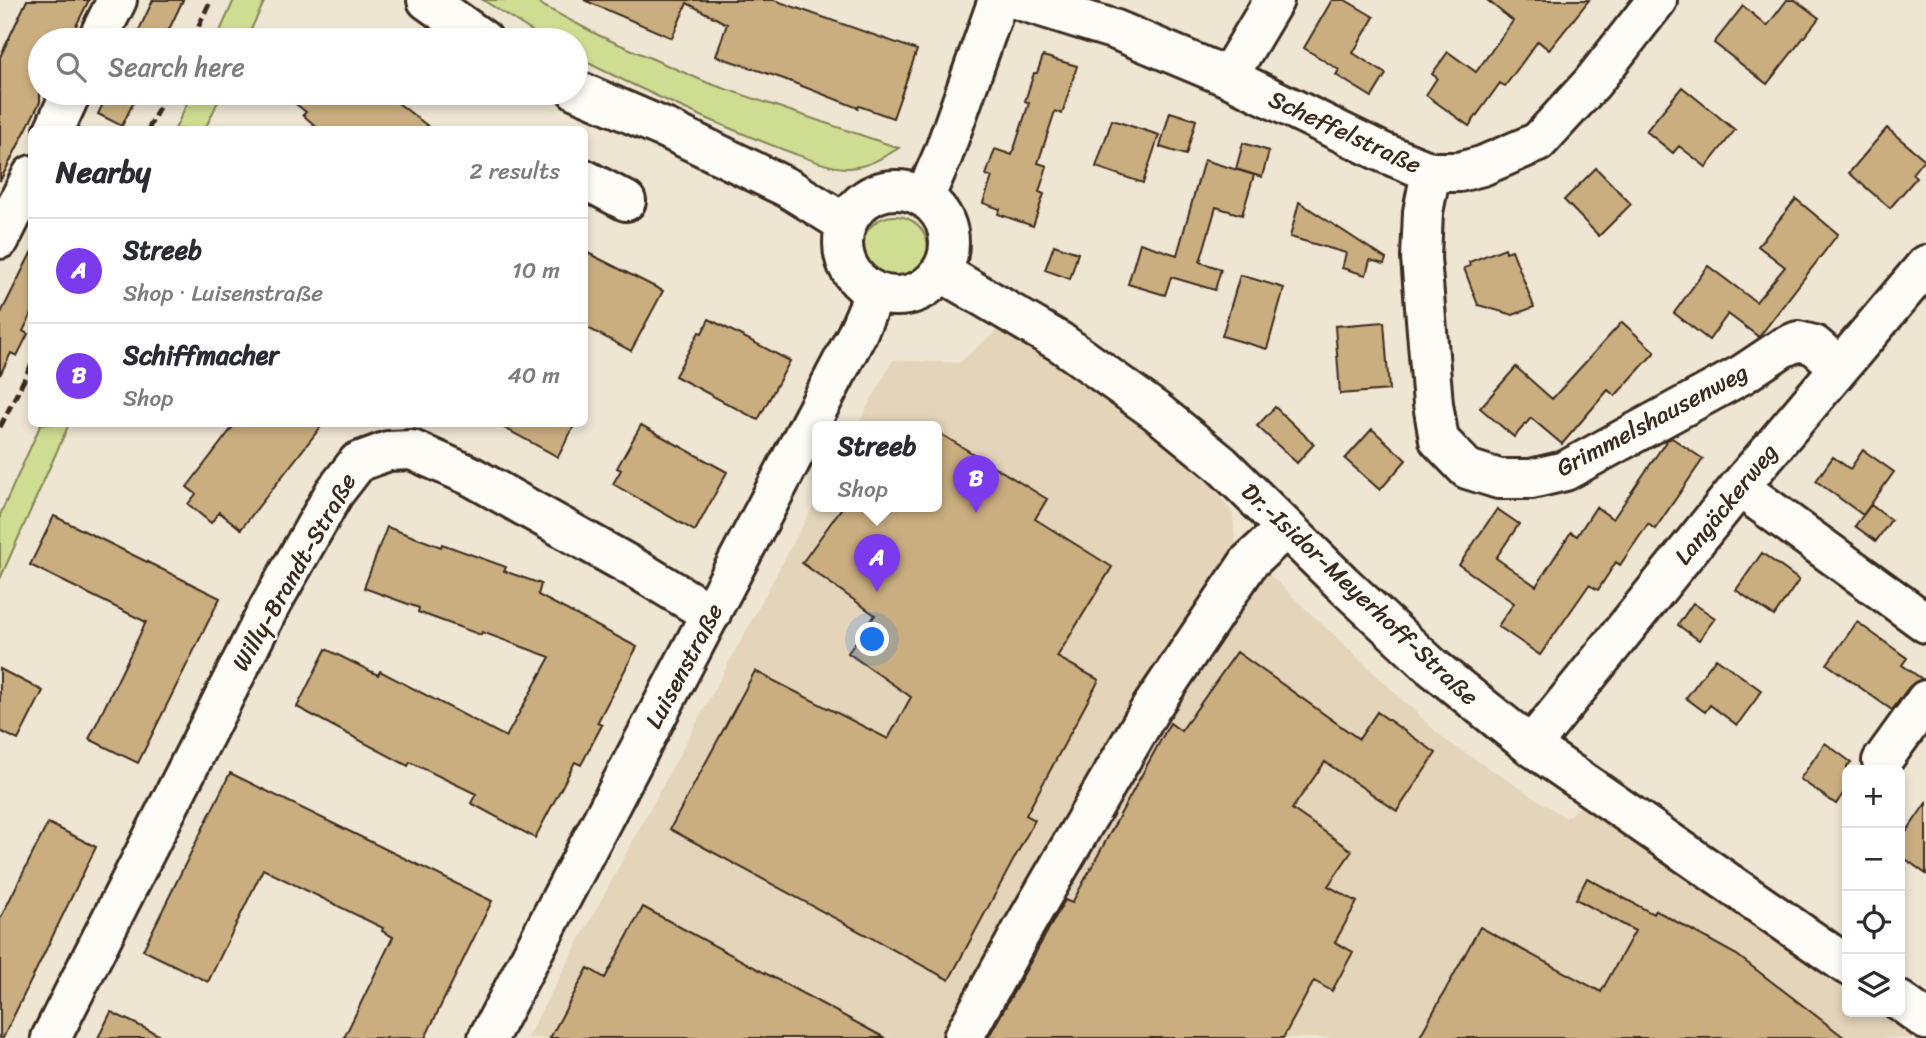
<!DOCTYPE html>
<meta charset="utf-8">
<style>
body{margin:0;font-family:Sriracha,sans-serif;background:#f7f7f7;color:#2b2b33}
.controls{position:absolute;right:21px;bottom:21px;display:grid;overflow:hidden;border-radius:10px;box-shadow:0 4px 10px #0003}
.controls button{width:63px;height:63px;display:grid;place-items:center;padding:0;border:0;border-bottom:2px solid #e1e1e2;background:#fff;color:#2b2b33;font:35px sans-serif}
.you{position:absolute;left:873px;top:640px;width:24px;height:24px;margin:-18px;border:5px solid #fff;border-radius:50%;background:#1a73e8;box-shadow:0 0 0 10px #1a73e833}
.badge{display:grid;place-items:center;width:46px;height:46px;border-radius:50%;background:#7c3aed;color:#fff;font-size:23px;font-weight:700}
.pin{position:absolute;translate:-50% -58px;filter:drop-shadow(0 2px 4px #0008)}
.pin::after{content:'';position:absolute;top:37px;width:24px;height:21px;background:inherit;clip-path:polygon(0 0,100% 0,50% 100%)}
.popup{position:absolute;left:812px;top:421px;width:130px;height:91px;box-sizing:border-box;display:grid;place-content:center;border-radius:10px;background:#fff;filter:drop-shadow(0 2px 5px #0005);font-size:23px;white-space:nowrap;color:#7c7c81}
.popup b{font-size:26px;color:#2b2b33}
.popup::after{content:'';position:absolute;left:50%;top:100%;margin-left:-14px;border:14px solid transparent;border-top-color:#fff}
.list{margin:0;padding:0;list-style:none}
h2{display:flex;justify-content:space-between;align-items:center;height:91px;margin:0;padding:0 28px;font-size:30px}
h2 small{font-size:23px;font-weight:400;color:#7c7c81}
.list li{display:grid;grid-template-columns:46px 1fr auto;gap:21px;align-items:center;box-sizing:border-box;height:105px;padding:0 28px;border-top:2px solid #e1e1e2}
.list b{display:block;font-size:26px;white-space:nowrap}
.list p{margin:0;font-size:23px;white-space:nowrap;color:#7c7c81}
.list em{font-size:23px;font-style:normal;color:#7c7c81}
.icon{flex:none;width:38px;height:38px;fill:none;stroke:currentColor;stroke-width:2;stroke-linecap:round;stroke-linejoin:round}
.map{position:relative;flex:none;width:1926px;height:1038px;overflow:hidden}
.search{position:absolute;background:#fff;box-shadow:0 4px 10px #0003;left:28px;top:28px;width:560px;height:77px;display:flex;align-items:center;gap:18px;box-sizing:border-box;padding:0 24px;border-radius:38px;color:#7c7c81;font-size:26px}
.panel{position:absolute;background:#fff;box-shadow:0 4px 10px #0003;left:28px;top:126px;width:560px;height:301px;border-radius:10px}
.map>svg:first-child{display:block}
.built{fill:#e3d4ba}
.green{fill:#cedd91;stroke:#848458;stroke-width:2}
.building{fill:#caae80;stroke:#3b2a1e;stroke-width:2}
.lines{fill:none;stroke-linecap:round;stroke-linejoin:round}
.minor-casing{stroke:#3b2a1e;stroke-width:44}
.minor{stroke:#fdfcf7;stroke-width:38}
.rail{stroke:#3b2a1e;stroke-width:5;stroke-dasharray:10 5;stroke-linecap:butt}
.labels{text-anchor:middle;stroke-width:5;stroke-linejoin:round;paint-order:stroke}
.street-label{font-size:24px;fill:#3b2a1e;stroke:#fdfcf7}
</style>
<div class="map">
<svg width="1926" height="1038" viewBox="0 0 1926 1038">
<rect width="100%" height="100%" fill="#eee5d3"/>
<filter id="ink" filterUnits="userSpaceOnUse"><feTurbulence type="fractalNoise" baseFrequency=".0143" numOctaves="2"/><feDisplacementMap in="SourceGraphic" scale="14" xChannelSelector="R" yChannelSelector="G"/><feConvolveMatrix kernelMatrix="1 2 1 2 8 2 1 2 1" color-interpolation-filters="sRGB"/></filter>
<g filter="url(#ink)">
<path class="built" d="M 1000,328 L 1148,425 L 1204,475 L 1233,514 L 1235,542 L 1445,740 L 1566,818 L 1581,806 L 1847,982 L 1847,1012 L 1889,1012 L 1924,1038 L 527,1038 L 817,499 L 818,506 L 936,506 L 936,426 L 857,426 L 893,360 L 959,363 Z"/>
<path class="green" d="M 234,0 L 265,0 L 246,40 L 216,40 Z
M 483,0 L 536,0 L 545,7 L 600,36 L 708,83 L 899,148 C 884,157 868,167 849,168 C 828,168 807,158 787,151 C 715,124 644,91 576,57 L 576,40 L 546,40 Z
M 192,93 L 222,93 L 205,129 L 175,129 Z
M862 249a33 33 0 1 1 66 0a33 33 0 1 1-66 0Z
M 41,424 L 69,424 L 0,579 L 0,515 Z"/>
<path class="building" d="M 27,0 L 89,0 L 69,40 L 40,40 L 40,102 L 0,181 L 0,57 Z
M 153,0 L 183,0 L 164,40 L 154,40 L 138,32 Z
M 584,0 L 774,0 L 917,50 L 893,118 L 859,106 L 858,108 L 784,79 L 716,56 L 727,24 L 687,3 L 672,38 Z
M 1332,0 L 1345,0 L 1374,17 L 1353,53 L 1386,74 L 1372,97 L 1336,75 L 1339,70 L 1304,48 Z
M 1487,0 L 1589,0 L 1549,50 L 1538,41 L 1505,86 L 1500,83 L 1469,126 L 1426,95 L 1437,78 L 1432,74 L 1448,52 L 1476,72 L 1513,21 Z
M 1787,0 L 1795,0 L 1819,18 L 1767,84 L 1714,43 L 1743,6 L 1767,26 Z
M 1043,56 L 1077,66 L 1062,114 L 1055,111 L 1038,163 L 1047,166 L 1039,192 L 1044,194 L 1033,226 L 998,214 L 1000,209 L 983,203 L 992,177 L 986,175 L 995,149 L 1012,155 L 1029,103 L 1025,101 L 1034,73 L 1037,73 Z
M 1682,87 L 1735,130 L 1706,167 L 1679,146 L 1673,153 L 1646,131 Z
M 108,93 L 138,93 L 122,126 L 98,114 Z
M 282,93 L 385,93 L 433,130 L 320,130 L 303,115 L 306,112 Z
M 1170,112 L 1196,120 L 1186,155 L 1160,147 Z
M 1112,120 L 1159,135 L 1143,183 L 1096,167 Z
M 1887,128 L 1924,159 L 1912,174 L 1916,178 L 1890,208 L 1849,173 Z
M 1243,143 L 1269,151 L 1262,177 L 1236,169 Z
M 1204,160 L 1254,175 L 1242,215 L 1216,207 L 1200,262 L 1221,269 L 1215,290 L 1171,277 L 1165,295 L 1128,284 L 1140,243 L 1177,255 Z
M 1596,168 L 1631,204 L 1599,236 L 1564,200 Z
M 1796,199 L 1838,234 L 1759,337 L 1728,314 L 1709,340 L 1674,313 L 1708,266 L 1756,302 L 1785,267 L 1758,246 Z
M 1299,202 L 1386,259 L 1384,264 L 1370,260 L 1366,275 L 1342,268 L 1346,253 L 1290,237 Z
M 1054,245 L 1078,253 L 1070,279 L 1045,270 Z
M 1505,248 L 1506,252 L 1512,250 L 1534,307 L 1513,315 L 1478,305 L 1464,268 L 1470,266 L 1469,262 Z
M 32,251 L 32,313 L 23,331 L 28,334 L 17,356 L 11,353 L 0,375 L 0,315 Z
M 584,251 L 663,291 L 631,351 L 584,326 Z
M 1240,275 L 1284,288 L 1267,349 L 1222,336 Z
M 709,319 L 790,361 L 758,420 L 675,376 L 699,332 L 702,333 Z
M 1384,322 L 1389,390 L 1340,394 L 1335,326 Z
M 1622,322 L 1655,352 L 1615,396 L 1608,390 L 1562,444 L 1531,418 L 1514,437 L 1480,408 L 1516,367 L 1552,399 Z
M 1275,407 L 1314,444 L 1297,463 L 1257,426 Z
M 235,424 L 323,424 L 241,529 L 219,512 L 211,523 L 188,504 L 196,494 L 187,487 Z
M 497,424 L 575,424 L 558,457 Z
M 641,425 L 727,472 L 695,531 L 613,484 L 621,470 L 617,468 Z
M 1372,429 L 1406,460 L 1380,490 L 1345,459 Z
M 936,431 L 1047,499 L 1035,519 L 1112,567 L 1057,657 L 1099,680 L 1026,815 L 1035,820 L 949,980 L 670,829 L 755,671 L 888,739 L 911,697 L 848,653 L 875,615 L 802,563 L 843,506 L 936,506 Z
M 1672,438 L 1703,459 L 1655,529 L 1648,524 L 1620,565 L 1616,562 L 1598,590 L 1589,585 L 1540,655 L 1498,626 L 1514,603 L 1459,565 L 1497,509 L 1519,524 L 1496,558 L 1536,586 L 1571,532 L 1577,536 L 1596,507 L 1613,519 L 1667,440 Z
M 1863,450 L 1894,472 L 1863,515 L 1816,481 L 1833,457 L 1850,469 Z
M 1871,505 L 1891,520 L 1876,541 L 1855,526 Z
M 54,516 L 220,598 L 138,763 L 89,739 L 146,622 L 30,565 Z
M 387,527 L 441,547 L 442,544 L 506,567 L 504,571 L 541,584 L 538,595 L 637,647 L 597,723 L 602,725 L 581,765 L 575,762 L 535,838 L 471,803 L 476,794 L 410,762 L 408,766 L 297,707 L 326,649 L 378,675 L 380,671 L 506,737 L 550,657 L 482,632 L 481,635 L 418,612 L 419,608 L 364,588 Z
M 1762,553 L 1799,580 L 1774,616 L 1736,590 Z
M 1693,603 L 1715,618 L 1699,640 L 1678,625 Z
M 1857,622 L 1907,658 L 1902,665 L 1922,679 L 1909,687 L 1892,710 L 1827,664 Z
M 1237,652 L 1359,739 L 1377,712 L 1436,753 L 1397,811 L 1325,762 L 1292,809 L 1352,851 L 1328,886 L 1357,902 L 1335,942 L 1353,952 L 1332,991 L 1314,981 L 1283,1038 L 988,1038 L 1065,900 L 1072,903 L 1170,723 L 1181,731 Z
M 1716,658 L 1762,691 L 1737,725 L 1710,705 L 1705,712 L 1686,698 Z
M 0,669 L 43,691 L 18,740 L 0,731 Z
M 1825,743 L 1851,762 L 1847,766 L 1847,788 L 1836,804 L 1800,779 Z
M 230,773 L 492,901 L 425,1038 L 344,1038 L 393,937 L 382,931 L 383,928 L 263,869 L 208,982 L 143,950 Z
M 1926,803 L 1926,874 L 1900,855 L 1900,841 Z
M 48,823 L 96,847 L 3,1038 L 0,1038 L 0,919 Z
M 1587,878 L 1653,914 L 1655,910 L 1737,955 L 1845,1038 L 1419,1038 L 1480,927 L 1601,992 L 1635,931 L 1576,899 Z
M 643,907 L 787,985 L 885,1038 L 550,1038 L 588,968 L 605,978 Z
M 111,1012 L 165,1038 L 98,1038 Z"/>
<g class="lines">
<defs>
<path id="minor" d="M 427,0 L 483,40
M 1019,0 L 1116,30 L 1228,77 L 1382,152 L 1431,172 L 1459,172 L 1482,166 L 1538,142 L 1592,83 L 1657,0
M 97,40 L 117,0
M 1228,77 L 1274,0
M 576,90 L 669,130 L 788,188 L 846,224
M 54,130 L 71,93
M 1431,172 L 1423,212 L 1421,258 L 1433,404 L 1439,440 L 1467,469 L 1499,479 L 1531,479 L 1565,471 L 1743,374 L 1782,348 L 1798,341 L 1814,345 L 1840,367
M 584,179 L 626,201
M843 243a53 53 0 1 1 106 0a53 53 0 1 1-106 0Z
M 924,198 L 943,155 L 998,0
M 0,239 L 32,175
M 941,272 L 1060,342 L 1156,411 L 1221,464 L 1343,584 L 1431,666 L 1531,746 L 1847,965
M 1739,487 L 1926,623
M 1531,746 L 1739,487 L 1926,265
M 1882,761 L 1926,700
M 1900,1001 L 1926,1020
M 51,1038 L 269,608 L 334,493 L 358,462 L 388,451 L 412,450 L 469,475 L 645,574 L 711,614
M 488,1038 L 857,334 L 875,292
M 963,1038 L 1025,925 L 1151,708 L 1249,562 L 1286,528"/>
</defs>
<use href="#minor" class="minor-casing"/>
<use href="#minor" class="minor"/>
<path class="rail" d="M 192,40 L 211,0
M 148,130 L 166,93
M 0,427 L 32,364"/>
</g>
</g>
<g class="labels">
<g class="street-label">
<text transform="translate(1345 132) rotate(25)" y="8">Scheffelstraße</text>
<text transform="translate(1652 420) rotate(-28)" y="8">Grimmelshausenweg</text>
<text transform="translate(1726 504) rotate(-51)" y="8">Langäckerweg</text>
<text transform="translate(294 572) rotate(-60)" y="8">Willy-Brandt-Straße</text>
<text transform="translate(1360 594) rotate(43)" y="8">Dr.-Isidor-Meyerhoff-Straße</text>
<text transform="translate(684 666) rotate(-62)" y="8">Luisenstraße</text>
</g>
</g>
</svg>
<div class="controls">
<button>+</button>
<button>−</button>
<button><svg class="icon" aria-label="locate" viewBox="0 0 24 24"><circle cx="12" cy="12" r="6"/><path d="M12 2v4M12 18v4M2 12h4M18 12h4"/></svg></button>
<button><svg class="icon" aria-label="layers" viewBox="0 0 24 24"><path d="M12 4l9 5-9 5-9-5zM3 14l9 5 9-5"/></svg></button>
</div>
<div class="you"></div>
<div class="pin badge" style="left:877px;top:592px">A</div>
<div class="popup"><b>Streeb</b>Shop</div>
<div class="pin badge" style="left:976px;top:513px">B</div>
<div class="search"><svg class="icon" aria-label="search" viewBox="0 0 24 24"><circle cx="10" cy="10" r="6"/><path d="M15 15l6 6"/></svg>Search here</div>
<section class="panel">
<h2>Nearby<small>2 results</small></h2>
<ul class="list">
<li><span class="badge">A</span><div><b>Streeb</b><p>Shop · Luisenstraße</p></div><em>10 m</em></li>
<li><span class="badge">B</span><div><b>Schiffmacher</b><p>Shop</p></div><em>40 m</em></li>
</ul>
</section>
</div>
